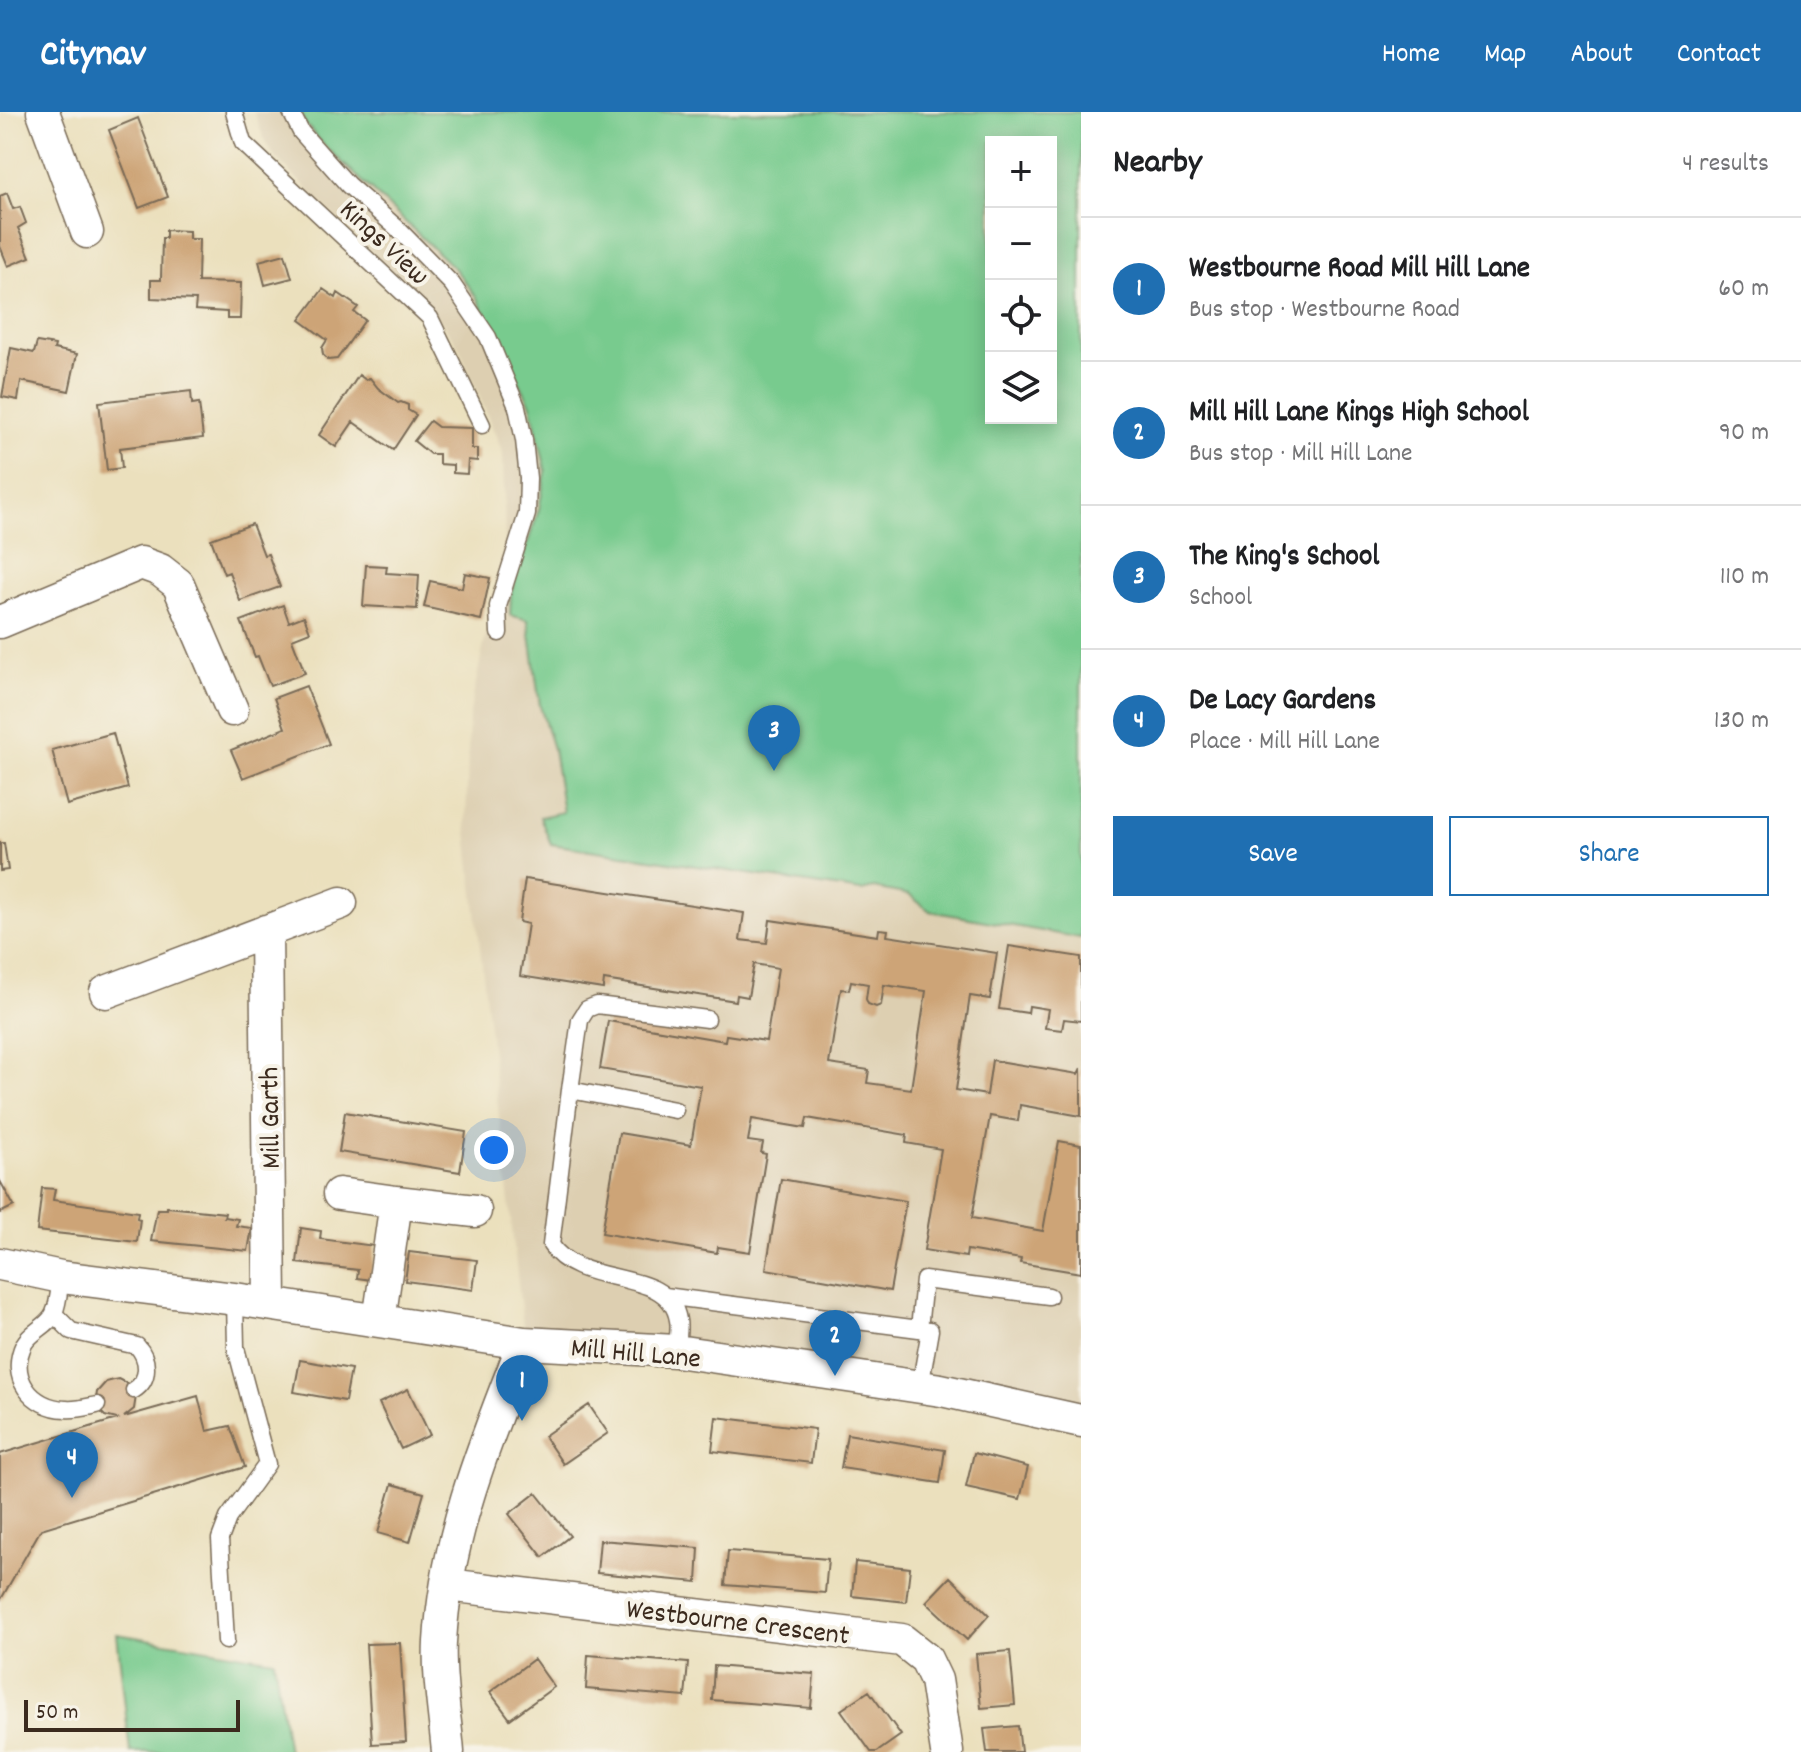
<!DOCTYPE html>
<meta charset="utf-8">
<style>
body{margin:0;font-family:Dekko,sans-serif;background:#f6f6f6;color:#202124}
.controls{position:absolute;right:24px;top:24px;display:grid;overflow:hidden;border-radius:0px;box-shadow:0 4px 20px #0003}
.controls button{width:72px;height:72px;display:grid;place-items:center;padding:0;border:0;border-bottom:2px solid #e0e0e0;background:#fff;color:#202124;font:40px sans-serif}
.scale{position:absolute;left:24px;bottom:20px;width:216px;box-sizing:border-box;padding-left:8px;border:4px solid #3b2a1e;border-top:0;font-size:22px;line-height:28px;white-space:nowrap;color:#3b2a1e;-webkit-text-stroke:6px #f7f3e8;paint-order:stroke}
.you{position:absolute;left:494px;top:1038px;width:28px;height:28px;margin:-20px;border:6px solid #fff;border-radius:50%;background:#1a73e8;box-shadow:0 0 0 12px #1a73e833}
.badge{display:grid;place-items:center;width:52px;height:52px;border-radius:50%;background:#1f6fb2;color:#fff;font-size:26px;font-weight:700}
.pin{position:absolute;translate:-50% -66px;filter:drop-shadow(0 2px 4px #0008)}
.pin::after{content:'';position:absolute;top:42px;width:28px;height:24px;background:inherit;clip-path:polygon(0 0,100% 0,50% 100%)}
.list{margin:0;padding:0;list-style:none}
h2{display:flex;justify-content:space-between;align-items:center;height:104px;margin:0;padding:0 32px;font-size:34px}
h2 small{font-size:26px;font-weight:400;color:#757577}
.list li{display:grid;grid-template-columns:52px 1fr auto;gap:24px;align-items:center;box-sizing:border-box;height:144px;padding:0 32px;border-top:2px solid #e0e0e0}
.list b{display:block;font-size:30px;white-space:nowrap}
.list p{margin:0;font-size:26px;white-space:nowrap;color:#757577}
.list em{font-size:26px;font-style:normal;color:#757577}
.actions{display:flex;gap:16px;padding:24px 32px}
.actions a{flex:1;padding:18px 0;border:2px solid #1f6fb2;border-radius:0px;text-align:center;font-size:28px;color:#1f6fb2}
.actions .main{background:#1f6fb2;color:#fff}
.icon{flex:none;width:44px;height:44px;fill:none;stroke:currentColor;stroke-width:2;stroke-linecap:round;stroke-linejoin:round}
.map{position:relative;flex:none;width:1081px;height:1640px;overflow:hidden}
header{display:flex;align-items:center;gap:48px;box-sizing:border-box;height:112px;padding:0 40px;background:#1f6fb2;color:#fff}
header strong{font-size:38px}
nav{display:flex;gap:44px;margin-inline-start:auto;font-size:28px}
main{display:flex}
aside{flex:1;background:#fff}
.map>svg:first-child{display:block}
.built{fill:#ddcfb1;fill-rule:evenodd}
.green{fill:#78cb8e;stroke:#5a7a56;stroke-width:2;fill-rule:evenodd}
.building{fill:#cda477;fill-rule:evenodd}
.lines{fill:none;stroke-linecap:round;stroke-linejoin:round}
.service-casing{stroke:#796a56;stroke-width:19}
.minor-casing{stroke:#796a56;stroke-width:35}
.service{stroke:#fff;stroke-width:16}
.minor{stroke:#fff;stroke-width:32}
.labels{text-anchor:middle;stroke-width:8;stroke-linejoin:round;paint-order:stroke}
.street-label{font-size:28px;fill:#3b2a1e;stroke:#f7f3e8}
</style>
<header>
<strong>Citynav</strong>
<nav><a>Home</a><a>Map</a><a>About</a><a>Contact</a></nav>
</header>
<main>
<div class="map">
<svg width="1081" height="1640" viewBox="0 0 1081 1640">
<rect width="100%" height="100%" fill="#f7f3e8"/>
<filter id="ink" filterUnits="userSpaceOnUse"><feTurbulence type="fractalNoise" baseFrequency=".0125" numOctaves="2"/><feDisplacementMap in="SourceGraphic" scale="16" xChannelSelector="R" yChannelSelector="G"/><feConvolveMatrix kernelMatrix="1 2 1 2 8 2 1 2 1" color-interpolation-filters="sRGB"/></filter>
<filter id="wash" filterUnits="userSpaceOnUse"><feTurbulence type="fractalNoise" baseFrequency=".006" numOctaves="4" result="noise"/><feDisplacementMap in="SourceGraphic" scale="32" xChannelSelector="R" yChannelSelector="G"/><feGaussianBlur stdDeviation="1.8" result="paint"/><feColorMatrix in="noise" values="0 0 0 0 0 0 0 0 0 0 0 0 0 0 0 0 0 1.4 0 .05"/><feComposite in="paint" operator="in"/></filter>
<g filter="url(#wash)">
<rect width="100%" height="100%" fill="#ebe0bd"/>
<path class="built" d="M 254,0 L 1081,0 L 1081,1291 L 735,1236 L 523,1214 L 466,712 L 469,605 L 505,428 L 503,341 L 459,235 L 440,208 L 277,47 L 266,32 ZM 991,30 L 1051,30 L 1051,306 L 991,306 Z"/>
<path class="green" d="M 299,0 L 1081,0 L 1081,826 L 930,799 L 909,783 L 874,776 L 861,779 L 551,732 L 540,705 L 563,700 L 553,637 L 540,594 L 528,508 L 510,503 L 511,481 L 539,397 L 546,359 L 531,293 L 477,186 L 455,157 L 325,34 L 306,13 ZM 991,30 L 1051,30 L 1051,306 L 991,306 Z
M 117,1522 L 274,1548 L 288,1640 L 130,1640 Z"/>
<g id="blocks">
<path class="building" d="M 138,6 L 168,85 L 139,96 L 109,18 Z
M 7,81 L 13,97 L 20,95 L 26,111 L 18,116 L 30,145 L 8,154 L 0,134 L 0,84 Z
M 166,118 L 189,119 L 189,127 L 199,127 L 198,170 L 241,171 L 240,207 L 227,207 L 227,200 L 195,198 L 196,188 L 151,186 L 151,168 L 161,168 L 162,126 L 166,126 Z
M 285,142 L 292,166 L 265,173 L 259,149 Z
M 323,177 L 336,186 L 338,181 L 358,195 L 354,200 L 365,208 L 337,247 L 328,248 L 323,243 L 322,236 L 327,228 L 300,208 Z
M 37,230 L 55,233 L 54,237 L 77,242 L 69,279 L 21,269 L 18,288 L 2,285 L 11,236 L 34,241 Z
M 359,263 L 366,268 L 370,266 L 378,276 L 398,291 L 401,290 L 408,293 L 408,298 L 416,303 L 393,338 L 353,310 L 336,335 L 319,323 Z
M 191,279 L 192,292 L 199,291 L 203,326 L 120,336 L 122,356 L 107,358 L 99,290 Z
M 430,309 L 438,315 L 472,316 L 472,337 L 477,337 L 477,349 L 468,348 L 467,362 L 453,361 L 453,353 L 439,352 L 439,342 L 430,342 L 414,329 Z
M 252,412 L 264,443 L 268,442 L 280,475 L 240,489 L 229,460 L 224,462 L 211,427 Z
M 366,453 L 387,454 L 386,461 L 419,463 L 417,497 L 363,494 Z
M 465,461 L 490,466 L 481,508 L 424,495 L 430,469 L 462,476 Z
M 283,493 L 289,510 L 304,504 L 310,520 L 292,527 L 305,561 L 270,574 L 258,544 L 255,545 L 241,509 Z
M 306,574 L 329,632 L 243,666 L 231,638 L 285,616 L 274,586 Z
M 113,621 L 128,676 L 67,693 L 52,638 Z
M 0,731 L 4,731 L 8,758 L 0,759 Z
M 525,767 L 744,801 L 740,828 L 767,831 L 770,808 L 878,824 L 879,817 L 888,818 L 887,824 L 997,841 L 990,887 L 970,884 L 956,978 L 987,983 L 992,948 L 1078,962 L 1081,956 L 1081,1004 L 1020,993 L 1018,1009 L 990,1004 L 972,1106 L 1043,1119 L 1059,1029 L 1081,1033 L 1081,1161 L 1020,1151 L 1021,1147 L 967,1138 L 966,1145 L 924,1138 L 941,1037 L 906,1031 L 907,1023 L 807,1006 L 805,1016 L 752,1007 L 748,1029 L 763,1031 L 761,1041 L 766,1042 L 750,1140 L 718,1135 L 717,1141 L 602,1121 L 619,1021 L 691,1033 L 701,974 L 600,957 L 608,909 L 725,929 L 726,923 L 766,929 L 778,856 L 754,852 L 748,885 L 737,883 L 736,889 L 604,868 L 603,877 L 520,864 L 528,812 L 519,810 ZM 851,869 L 868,872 L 866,887 L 868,892 L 876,895 L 881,893 L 884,873 L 926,879 L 911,977 L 867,971 L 869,958 L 829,952 L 841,877 L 849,878 Z
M 1009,834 L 1081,845 L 1081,909 L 1064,907 L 1062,918 L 1045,916 L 1048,897 L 1029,894 L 1028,901 L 999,897 Z
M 345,1000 L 466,1020 L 460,1060 L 339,1040 Z
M 781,1067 L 906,1089 L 890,1179 L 766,1157 Z
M 0,1069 L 14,1094 L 0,1101 Z
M 42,1076 L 55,1077 L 53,1088 L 138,1100 L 137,1106 L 140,1107 L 137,1130 L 37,1119 Z
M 167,1095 L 225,1101 L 224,1105 L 238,1107 L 236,1114 L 252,1116 L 248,1139 L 151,1129 L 157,1097 L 167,1097 Z
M 301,1116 L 321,1119 L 320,1127 L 375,1134 L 371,1168 L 357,1166 L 358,1158 L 297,1151 Z
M 409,1140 L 477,1148 L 473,1178 L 405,1169 Z
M 300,1248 L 351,1257 L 345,1289 L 294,1280 Z
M 118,1267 L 130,1273 L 136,1284 L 134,1297 L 124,1305 L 198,1284 L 207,1319 L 230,1314 L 245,1355 L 41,1417 L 0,1489 L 0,1342 L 117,1307 L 105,1304 L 100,1299 L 96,1287 L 97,1280 L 106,1270 Z
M 408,1277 L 430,1323 L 401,1337 L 379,1291 Z
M 589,1293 L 608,1321 L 563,1352 L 544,1324 Z
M 716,1305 L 815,1317 L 811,1351 L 712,1339 Z
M 847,1322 L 945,1338 L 940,1371 L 841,1356 Z
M 974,1341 L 1028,1355 L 1020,1387 L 966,1375 Z
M 392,1372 L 424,1381 L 410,1430 L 378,1421 Z
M 536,1381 L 570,1424 L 543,1445 L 509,1402 Z
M 600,1428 L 699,1436 L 697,1470 L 597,1461 Z
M 728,1439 L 828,1447 L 825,1481 L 725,1473 Z
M 855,1450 L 910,1456 L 906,1490 L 852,1484 Z
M 950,1465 L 989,1503 L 967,1528 L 926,1490 Z
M 400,1531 L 406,1630 L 372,1632 L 366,1532 Z
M 1010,1539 L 1015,1593 L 981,1596 L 976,1542 Z
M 588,1543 L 688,1551 L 685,1585 L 586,1577 Z
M 534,1547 L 554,1575 L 510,1607 L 490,1580 Z
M 714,1554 L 814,1562 L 811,1596 L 712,1588 Z
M 869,1579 L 901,1623 L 877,1640 L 871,1640 L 841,1598 Z
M 1018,1614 L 1021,1640 L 987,1640 L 984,1617 Z"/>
</g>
</g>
<g filter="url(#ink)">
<use href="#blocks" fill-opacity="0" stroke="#796a56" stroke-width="2"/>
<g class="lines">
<defs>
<path id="service" d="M 234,0 L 243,31 L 430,206 L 482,313
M 291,0 L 301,20 L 348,73 L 397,116 L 452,172 L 488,225 L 517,295 L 524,328 L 528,366 L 527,402 L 498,494 L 499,521
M 570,978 L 580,908 L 587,897 L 597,893 L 707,907
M 675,998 L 570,978 L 551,1133 C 580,1178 669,1153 678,1208 C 680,1218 677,1230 676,1239
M 61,1165 C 59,1176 59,1190 54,1201 C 49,1214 31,1219 24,1232 C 8,1265 31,1296 66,1297 C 76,1298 87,1295 97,1293
M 665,1184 L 919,1217 L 924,1168 L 1049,1184
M 54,1202 L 71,1219 L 137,1234 C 149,1247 150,1268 134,1278
M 919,1217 L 930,1218 L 920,1275
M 226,1529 L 220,1427 L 228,1406 L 267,1352 L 236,1236 L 235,1187"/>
<path id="minor" d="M 43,0 L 87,120
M 0,510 L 141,451 L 160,458 L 178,472 L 232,598
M 266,819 L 270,1192
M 106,880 L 341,791
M 339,1082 L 396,1090 L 379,1209
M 396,1090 L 475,1099
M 0,1152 L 61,1165 L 235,1187 L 524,1231 L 676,1239 L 827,1261 L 941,1278 L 1081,1309
M 448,1473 L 902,1528 L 926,1547 L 936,1568 L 947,1640
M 448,1640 C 445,1604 438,1566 440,1530 C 446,1424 486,1328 524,1231"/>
</defs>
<use href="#service" class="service-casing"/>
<use href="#minor" class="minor-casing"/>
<use href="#service" class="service"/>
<use href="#minor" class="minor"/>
</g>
</g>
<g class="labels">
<g class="street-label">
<text transform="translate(386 129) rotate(43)" y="10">Kings View</text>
<text transform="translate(268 1006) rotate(-91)" y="10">Mill Garth</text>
<text transform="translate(636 1239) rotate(5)" y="10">Mill Hill Lane</text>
<text transform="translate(738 1508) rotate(7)" y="10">Westbourne Crescent</text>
</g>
</g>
</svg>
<div class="controls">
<button>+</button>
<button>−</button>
<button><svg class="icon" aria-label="locate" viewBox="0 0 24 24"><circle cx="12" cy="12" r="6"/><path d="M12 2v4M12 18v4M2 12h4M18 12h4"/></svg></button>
<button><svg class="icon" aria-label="layers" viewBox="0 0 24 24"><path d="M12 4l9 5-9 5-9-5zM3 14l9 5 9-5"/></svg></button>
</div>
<div class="scale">50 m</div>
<div class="you"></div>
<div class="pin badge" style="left:522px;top:1309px">1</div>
<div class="pin badge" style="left:835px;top:1264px">2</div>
<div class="pin badge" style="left:774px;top:659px">3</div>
<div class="pin badge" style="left:72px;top:1386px">4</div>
</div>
<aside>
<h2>Nearby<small>4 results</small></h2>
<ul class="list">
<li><span class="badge">1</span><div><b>Westbourne Road Mill Hill Lane</b><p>Bus stop · Westbourne Road</p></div><em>60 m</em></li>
<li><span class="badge">2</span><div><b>Mill Hill Lane Kings High School</b><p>Bus stop · Mill Hill Lane</p></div><em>90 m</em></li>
<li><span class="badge">3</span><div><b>The King's School</b><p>School</p></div><em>110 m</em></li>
<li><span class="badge">4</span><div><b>De Lacy Gardens</b><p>Place · Mill Hill Lane</p></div><em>130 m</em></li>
</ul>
<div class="actions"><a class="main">Save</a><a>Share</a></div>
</aside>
</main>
